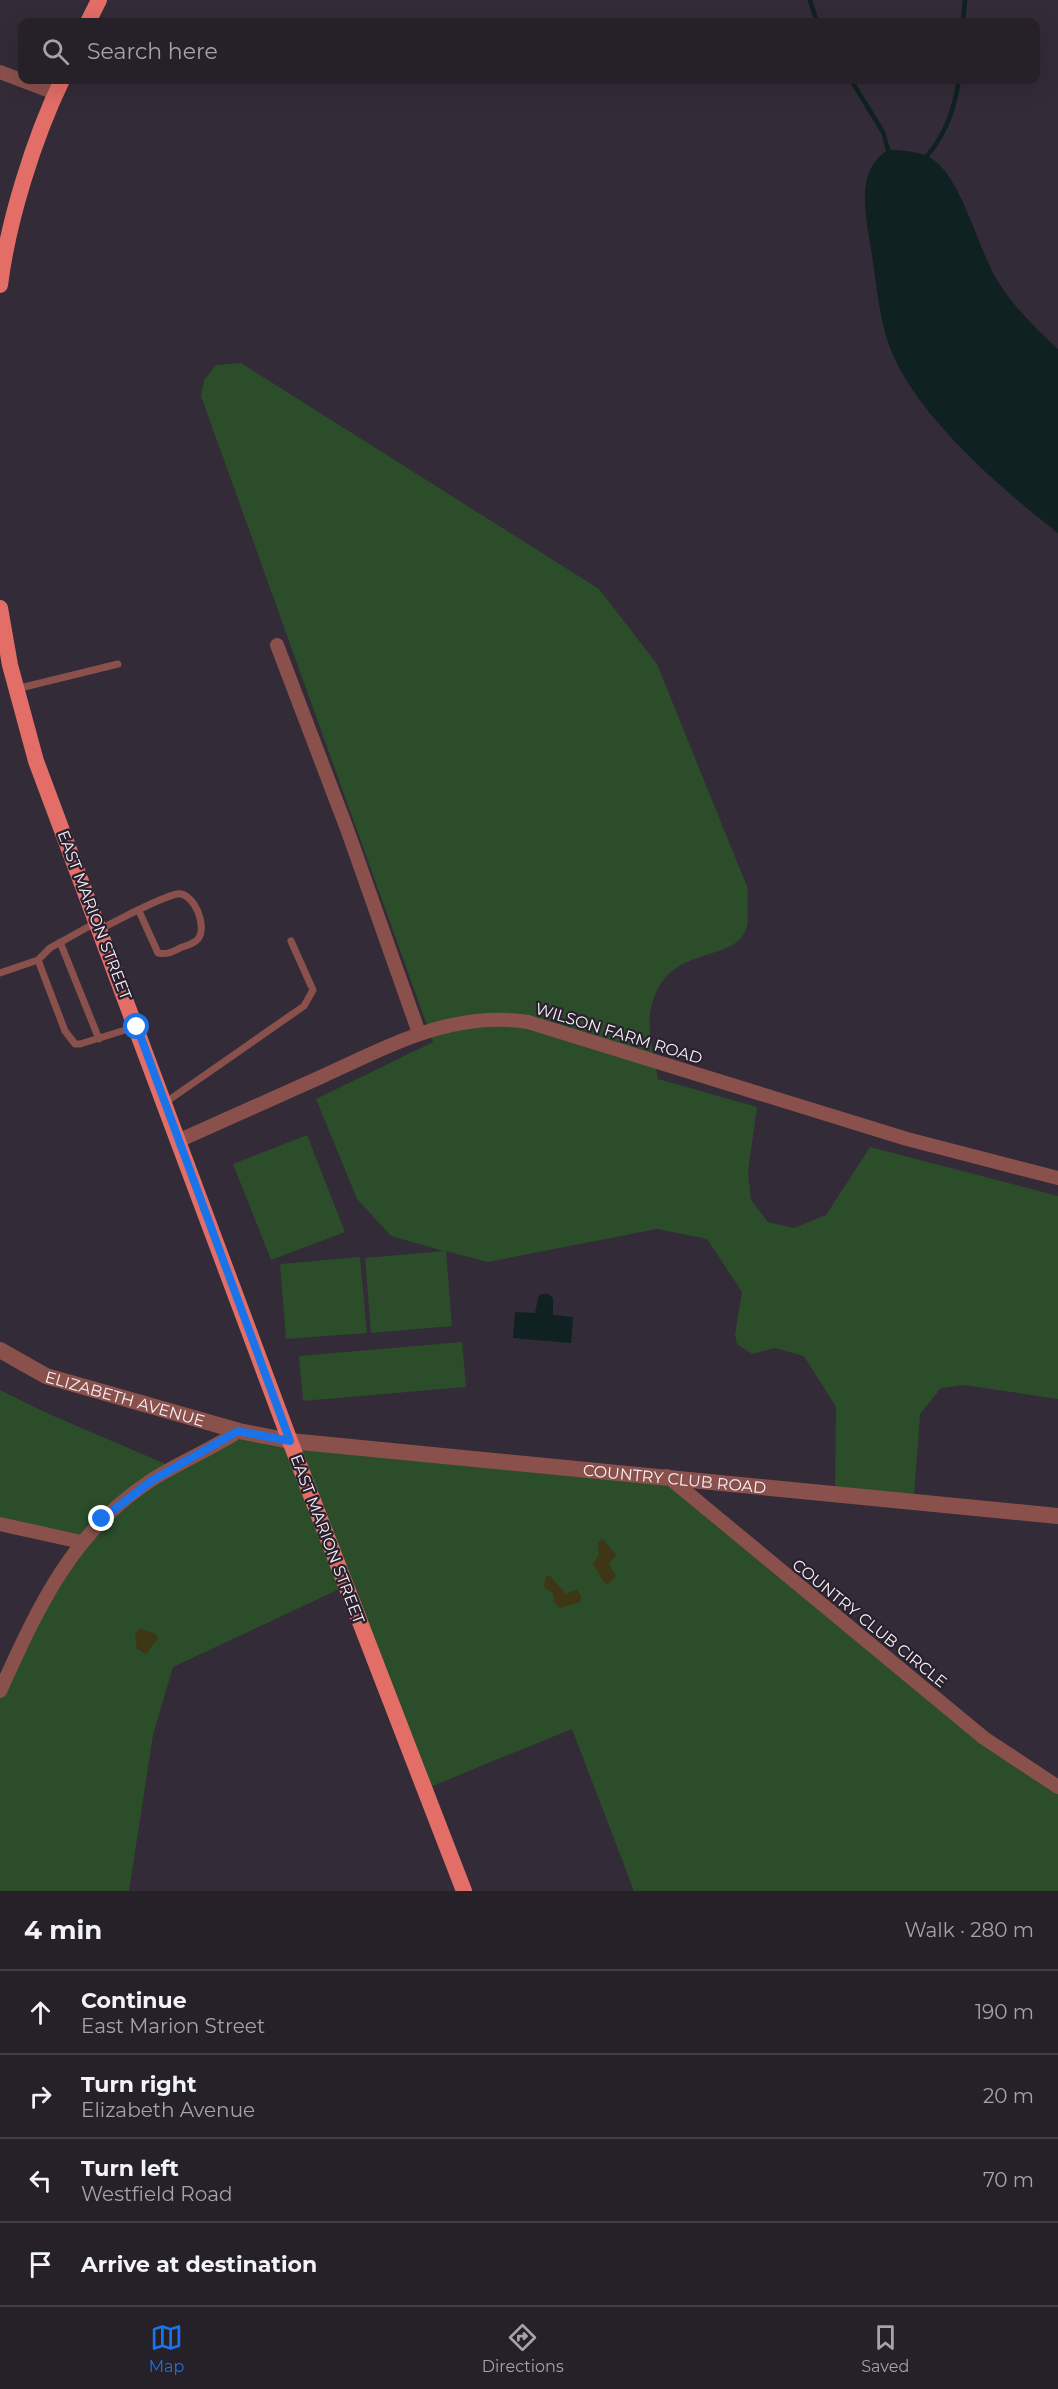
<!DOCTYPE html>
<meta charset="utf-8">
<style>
body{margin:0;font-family:Montserrat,sans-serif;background:#2e2831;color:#f1f3f6}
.stop{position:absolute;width:18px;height:18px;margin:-14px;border:4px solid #1a73e8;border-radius:50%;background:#fff}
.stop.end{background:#1a73e8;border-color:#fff;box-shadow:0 2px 6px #0008}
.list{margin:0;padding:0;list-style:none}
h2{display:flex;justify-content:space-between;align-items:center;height:78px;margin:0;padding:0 24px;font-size:26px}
h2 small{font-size:20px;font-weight:400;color:#a4a3a8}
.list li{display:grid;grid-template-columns:39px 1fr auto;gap:18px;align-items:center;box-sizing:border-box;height:84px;padding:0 24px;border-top:2px solid #423e46}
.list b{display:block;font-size:22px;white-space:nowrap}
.list p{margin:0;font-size:20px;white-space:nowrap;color:#a4a3a8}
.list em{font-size:20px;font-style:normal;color:#a4a3a8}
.icon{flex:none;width:33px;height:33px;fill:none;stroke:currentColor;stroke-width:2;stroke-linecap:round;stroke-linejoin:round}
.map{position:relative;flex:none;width:1058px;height:1891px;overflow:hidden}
.search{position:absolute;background:#262029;box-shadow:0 6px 24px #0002;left:18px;right:18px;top:18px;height:66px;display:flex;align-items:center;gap:15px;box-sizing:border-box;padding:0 21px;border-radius:12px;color:#a4a3a8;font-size:22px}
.sheet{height:414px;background:#262029}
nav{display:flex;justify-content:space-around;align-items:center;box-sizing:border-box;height:84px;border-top:2px solid #423e46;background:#262029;font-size:16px;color:#a4a3a8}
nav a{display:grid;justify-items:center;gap:3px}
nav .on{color:#1a73e8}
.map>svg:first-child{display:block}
.green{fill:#2b4d2a}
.sand{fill:#3e3615}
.water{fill:#102121}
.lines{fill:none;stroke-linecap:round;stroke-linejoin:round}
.stream{stroke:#102121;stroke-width:4.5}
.service{stroke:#8a514c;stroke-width:7}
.minor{stroke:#8a514c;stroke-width:14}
.tertiary{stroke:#8a514c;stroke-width:16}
.primary{stroke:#e26e67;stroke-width:16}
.route{stroke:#1a73e8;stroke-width:8}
.labels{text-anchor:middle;stroke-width:4.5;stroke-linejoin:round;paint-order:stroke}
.street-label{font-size:16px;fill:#f6f1f9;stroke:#29212d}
</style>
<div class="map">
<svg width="1058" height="1891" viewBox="0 0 1058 1891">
<rect width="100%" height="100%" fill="#332b37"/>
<path class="green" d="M 241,363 L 599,589 L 657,664 L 748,889 C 747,901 749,915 747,926 C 737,968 661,938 650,1015 C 648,1034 655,1059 658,1079 L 757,1107 L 748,1172 L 751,1200 L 768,1222 L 794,1228 L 826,1215 L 870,1147 L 1058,1196 L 1058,1399 L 964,1385 L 941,1388 L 920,1414 L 914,1497 L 835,1489 L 836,1407 L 804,1356 L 775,1348 L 752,1354 L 737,1344 L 735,1335 L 742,1292 L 707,1239 L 657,1229 L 488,1262 L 446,1251 L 452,1326 L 371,1333 L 365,1258 L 444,1251 L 391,1236 L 357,1199 L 316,1099 L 433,1042 L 201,396 L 204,380 L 216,365 Z
M 307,1135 L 345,1232 L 271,1260 L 233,1164 Z
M 360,1257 L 367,1333 L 286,1339 L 280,1264 Z
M 462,1342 L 466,1387 L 303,1401 L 299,1356 Z
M 0,1390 L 49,1414 L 175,1468 L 239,1431 L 667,1476 L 984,1738 L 1058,1787 L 1058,1891 L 634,1891 L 572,1729 L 425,1789 L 346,1586 L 173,1667 L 153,1735 L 129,1891 L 0,1891 L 0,1691 L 81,1542 L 0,1524 Z"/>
<path class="sand" d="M 603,1539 L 616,1555 L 609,1564 L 616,1576 L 608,1584 L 603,1581 L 593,1563 L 599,1555 L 598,1543 Z
M 546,1576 L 550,1576 L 566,1594 L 577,1590 L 581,1596 L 580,1602 L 560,1608 L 554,1602 L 553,1594 L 544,1587 Z
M 139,1629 L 154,1633 L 158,1638 L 146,1654 L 137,1649 L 135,1634 Z"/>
<path class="water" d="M 888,150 C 901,150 917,151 929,157 C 961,174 977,247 997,280 C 1012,305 1036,329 1058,349 L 1058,533 C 999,487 907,409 886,336 C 877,304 875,269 869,237 C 864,205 858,169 888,150 Z
M 541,1294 L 548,1294 L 553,1298 L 553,1315 L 573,1317 L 571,1343 L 513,1338 L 515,1312 L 535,1313 L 538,1298 Z"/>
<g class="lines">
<path class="stream" d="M 810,0 L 817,22
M 963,22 L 965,0
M 851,80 L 883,132 L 888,150
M 927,156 C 947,132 954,109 959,80"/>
<path class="service" d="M 16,689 L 118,664
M 97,922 L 50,948 L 38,960 L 65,1031 L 75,1044 L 80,1044 L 135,1027
M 100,929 C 119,920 158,898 177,894 C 194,891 209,929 197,940 C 193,944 185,946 180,948 C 172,952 167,955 158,953 L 139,911
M 60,942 L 99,1039
M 0,973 L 38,960
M 166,1102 L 304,1006 L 313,990 L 291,941"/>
<path class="minor" d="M 0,72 L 55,93
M 277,645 L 347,829 L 419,1033
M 180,1140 C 228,1119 275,1097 323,1076 C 389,1046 453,1010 528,1022 L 907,1139 L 1058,1178
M 667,1476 L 984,1738 L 1058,1787
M 0,1524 L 81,1542
M 0,1691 C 38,1608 71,1533 150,1481 C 178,1463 210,1450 239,1431"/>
<path class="tertiary" id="s1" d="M 0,1350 L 46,1376 L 239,1431 L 290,1441 L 1058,1516"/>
<path class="primary" d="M 88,22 L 99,0
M 0,285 C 8,221 34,138 62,80
M 0,608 L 10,665 L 36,761 L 290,1441 L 464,1891"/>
</g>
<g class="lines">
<path class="route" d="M 102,1519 L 151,1481 L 238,1431 L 290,1441 L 137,1027"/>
</g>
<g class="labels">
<g class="street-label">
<text transform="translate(95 915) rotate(69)" y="6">EAST MARION STREET</text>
<text transform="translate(619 1033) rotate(17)" y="6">WILSON FARM ROAD</text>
<text dy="6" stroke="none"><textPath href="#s1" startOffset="135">ELIZABETH AVENUE</textPath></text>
<text dy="6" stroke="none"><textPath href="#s1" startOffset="692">COUNTRY CLUB ROAD</textPath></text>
<text transform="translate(328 1539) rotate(69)" y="6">EAST MARION STREET</text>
<text transform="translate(870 1623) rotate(39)" y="6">COUNTRY CLUB CIRCLE</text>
</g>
</g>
</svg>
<div class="stop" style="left:137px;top:1027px"></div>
<div class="stop end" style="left:102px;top:1519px"></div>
<div class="search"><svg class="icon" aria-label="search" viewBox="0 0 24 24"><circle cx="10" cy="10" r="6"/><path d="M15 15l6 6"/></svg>Search here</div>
</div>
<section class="sheet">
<h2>4 min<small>Walk · 280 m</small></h2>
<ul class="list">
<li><svg class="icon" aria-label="ahead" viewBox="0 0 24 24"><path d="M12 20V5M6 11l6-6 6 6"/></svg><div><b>Continue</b><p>East Marion Street</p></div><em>190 m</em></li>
<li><svg class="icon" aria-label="right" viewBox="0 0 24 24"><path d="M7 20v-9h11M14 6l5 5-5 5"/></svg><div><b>Turn right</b><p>Elizabeth Avenue</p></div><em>20 m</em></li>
<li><svg class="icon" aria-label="left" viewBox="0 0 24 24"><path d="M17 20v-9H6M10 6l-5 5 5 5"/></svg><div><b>Turn left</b><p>Westfield Road</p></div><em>70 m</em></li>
<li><svg class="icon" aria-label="arrive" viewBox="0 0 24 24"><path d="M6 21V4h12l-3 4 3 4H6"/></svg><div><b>Arrive at destination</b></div></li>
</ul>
</section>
<nav>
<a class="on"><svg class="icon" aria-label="map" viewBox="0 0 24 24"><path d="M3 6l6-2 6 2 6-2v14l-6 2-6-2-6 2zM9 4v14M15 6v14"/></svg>Map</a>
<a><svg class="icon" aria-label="directions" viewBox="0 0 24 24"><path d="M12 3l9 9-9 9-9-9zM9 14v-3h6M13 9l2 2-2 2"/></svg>Directions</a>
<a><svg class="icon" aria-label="saved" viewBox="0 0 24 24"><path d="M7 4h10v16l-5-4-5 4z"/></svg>Saved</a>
</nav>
